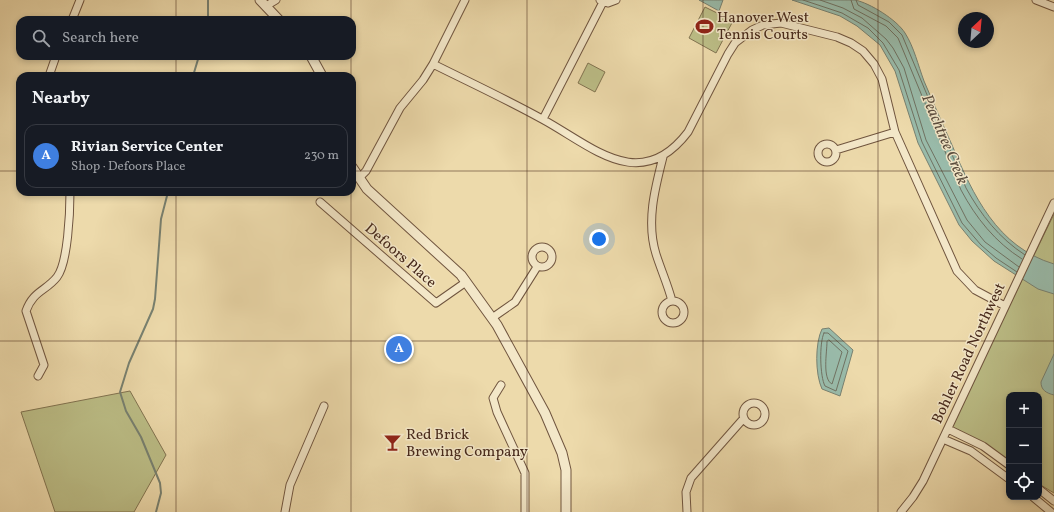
<!DOCTYPE html>
<meta charset="utf-8">
<style>
body{margin:0;font-family:Vollkorn,serif;background:#242831;color:#f1f3f6}
.controls{position:absolute;right:12px;bottom:12px;display:grid;overflow:hidden;border-radius:8px;box-shadow:0 2px 6px #0003}
.controls button{width:36px;height:36px;display:grid;place-items:center;padding:0;border:0;border-bottom:1px solid #363941;background:#171b24;color:#f1f3f6;font:20px sans-serif}
.compass{position:absolute;left:958px;top:12px;width:36px;height:36px;border-radius:50%;background:#171b24;box-shadow:0 2px 6px #0003;rotate:26deg}
.you{position:absolute;left:599px;top:239px;width:14px;height:14px;margin:-10px;border:3px solid #fff;border-radius:50%;background:#1a73e8;box-shadow:0 0 0 6px #1a73e833}
.badge{display:grid;place-items:center;width:26px;height:26px;border-radius:50%;background:#ea580c;color:#fff;font-size:13px;font-weight:700}
.pin{position:absolute;translate:-50% -50%;border:2px solid #fff;box-shadow:0 1px 4px #0006}
.list{margin:0;padding:0;list-style:none}
h2{display:flex;justify-content:space-between;align-items:center;height:52px;margin:0;padding:0 16px;font-size:17px}
h2 small{font-size:13px;font-weight:400;color:#9ea1a6}
.list li{display:grid;grid-template-columns:26px 1fr auto;gap:12px;align-items:center;box-sizing:border-box;height:64px;margin:0 8px 8px;padding:0 8px;border:1px solid #363941;border-radius:12px}
.list b{display:block;font-size:15px;white-space:nowrap}
.list p{margin:0;font-size:13px;white-space:nowrap;color:#9ea1a6}
.list em{font-size:13px;font-style:normal;color:#9ea1a6}
.icon{flex:none;width:22px;height:22px;fill:none;stroke:currentColor;stroke-width:2;stroke-linecap:round;stroke-linejoin:round}
.map{position:relative;flex:none;width:1054px;height:512px;overflow:hidden}
.search{position:absolute;background:#171b24;box-shadow:0 2px 6px #0003;left:16px;top:16px;width:340px;height:44px;display:flex;align-items:center;gap:10px;box-sizing:border-box;padding:0 14px;border-radius:12px;color:#9ea1a6;font-size:15px}
.panel{position:absolute;background:#171b24;box-shadow:0 2px 6px #0003;left:16px;top:72px;width:340px;height:124px;border-radius:12px}
.map>svg:first-child{display:block}
.green{fill:#bcbe87;stroke:#827451}
.water{fill:#9ba;stroke:#788171}
.lines{fill:none;stroke-linecap:round;stroke-linejoin:round}
.shore{stroke:#707262;stroke-width:1}
.stream{stroke:#788171;stroke-width:2}
.minor-casing{stroke:#70553f;stroke-width:9}
.tertiary-casing{stroke:#70553f;stroke-width:11}
.minor{stroke:#f3e7c8;stroke-width:7}
.tertiary{stroke:#f3e7c8;stroke-width:9}
.grid{fill:none;stroke:#47291b;stroke-width:1;stroke-opacity:0.55}
.labels{text-anchor:middle;stroke-width:3;stroke-linejoin:round;paint-order:stroke}
.poi-label{font-size:15px;fill:#47291b;stroke:#f3e7c8;text-anchor:start}
.street-label{font-size:15px;fill:#47291b;stroke:#f3e7c8}
.water-label{font-size:16px;font-style:italic;fill:#5c4e3f;stroke:#f3e7c8}
</style>
<div class="map">
<svg width="1054" height="512" viewBox="0 0 1054 512">
<rect width="100%" height="100%" fill="#eddaab"/>
<filter id="stains"><feTurbulence type="fractalNoise" baseFrequency=".005" numOctaves="4"/><feColorMatrix values="0 0 0 0 .2 0 0 0 0 .09 0 0 0 0 .02 0 0 0 .5 -.17"/></filter>
<radialGradient id="worn" r=".72"><stop offset=".6" stop-color="#630" stop-opacity="0"/><stop offset="1" stop-color="#630" stop-opacity=".3"/></radialGradient>
<path class="green" d="M 705,7 L 733,21 L 716,53 L 689,38 Z
M 588,63 L 605,72 L 595,92 L 578,83 Z
M 1054,214 L 1054,493 L 1039,484 L 1039,395 L 1009,395 L 1009,465 L 950,428 Z
M 130,391 L 166,455 L 134,512 L 55,512 L 21,412 Z"/>
<path class="water" d="M 699,0 L 723,0 L 719,11 Z
M 792,0 C 810,0 838,0 855,0 C 870,3 897,20 905,33 C 914,47 918,65 924,81 C 933,102 942,123 952,145 C 973,195 997,247 1054,264 L 1054,294 L 1038,289 L 994,261 L 972,241 L 959,225 L 918,143 L 895,71 L 880,45 L 857,26 L 840,16 Z
M 829,328 L 853,350 L 840,396 L 822,389 C 815,374 815,343 822,329 Z
M 1054,354 L 1054,395 C 1046,393 1041,390 1041,382 Z"/>
<g class="lines">
<path class="shore" d="M 803,0 L 842,13 L 868,28 L 883,43 L 899,70 L 922,142 L 962,223 L 981,245 L 996,258 L 1017,272
M 820,0 L 843,8 L 862,18 L 886,39 L 893,48 L 904,68 L 926,140 L 967,220 L 985,242 L 1019,267
M 851,0 L 854,9 L 886,26 L 898,38 L 961,190 C 976,218 995,242 1022,259
M 856,0 L 858,5 L 889,22 L 902,35 L 966,188 C 981,215 999,238 1025,255
M 824,333 L 828,333 L 848,351 L 836,391 L 825,386 C 820,377 819,343 824,333 Z
M 829,340 L 842,352 L 832,384 C 822,379 827,352 827,342 Z"/>
<path class="stream" d="M 208,0 L 208,20
M 193,76 L 199,56
M 156,512 L 161,493 L 160,483 L 141,437 L 126,411 L 120,392 L 129,363 L 153,309 L 155,299 L 161,219 L 168,192"/>
<defs>
<path id="minor" d="M 600,0 L 608,3 L 616,0
M 1036,0 L 1054,7
M 266,6 L 276,0
M 72,20 L 80,0
M 433,64 C 469,82 506,99 542,119 C 592,146 640,195 688,132 L 728,54 L 735,43 L 752,30 L 763,25 L 781,23 L 837,37 L 851,43 L 863,51 L 874,64 L 882,79 L 895,132 L 957,271 L 975,290 L 1005,306
M 49,76 L 56,56
M 543,119 L 603,2
M818 153a9 9 0 1 1 18 0a9 9 0 1 1-18 0Z
M 836,150 L 895,132
M 663,157 C 655,188 646,222 656,254 C 661,270 668,285 672,301
M 359,178 L 366,171 L 400,108 L 423,80 L 433,64 L 465,0
M 320,202 L 436,303 L 466,282
M532 257a10 10 0 1 1 20 0a10 10 0 1 1-20 0Z
M662 312a11 11 0 1 1 22 0a11 11 0 1 1-22 0Z
M 492,318 L 515,302 L 537,267
M 38,376 L 44,365 L 26,311 C 33,291 46,291 57,277 C 68,263 70,211 70,192
M 501,385 L 493,398 L 497,412 L 525,473 L 525,512
M743 414a11 11 0 1 1 22 0a11 11 0 1 1-22 0Z
M 948,429 L 983,446 L 1009,465
M 943,439 L 971,451 L 1009,479
M 1039,489 L 1054,501
M 1033,497 L 1051,512
M 285,512 L 290,485 L 324,406
M 687,512 L 686,492 L 691,478 L 744,418
M 901,512 L 913,497 L 923,481 L 1054,203"/>
<path id="tertiary" d="M 260,0 L 279,20
M 311,56 L 322,76
M 352,167 L 367,189 L 461,275 L 497,325 L 545,413 L 562,453 L 566,470 L 566,512"/>
</defs>
<use href="#minor" class="minor-casing"/>
<use href="#tertiary" class="tertiary-casing"/>
<use href="#minor" class="minor"/>
<use href="#tertiary" class="tertiary"/>
</g>
<path class="grid" d="M 176,0 L 176,20M 351,0 L 351,20M 527,0 L 527,512M 703,0 L 703,512M 878,0 L 878,512M 176,56 L 176,76M 351,56 L 351,76M 0,171 L 20,171M 352,171 L 1054,171M 176,192 L 176,512M 351,192 L 351,512M 0,341 L 1054,341"/>
<defs>
<symbol id="stadium-bare" viewBox="-9 -9 18 18"><path d="M0-5a6.5 5 0 1 0 0 10a6.5 5 0 1 0 0-10ZM-3.5-1.8h7v3.6h-7Z" fill="#8f2418" stroke="#f3e7c8" stroke-width="2.5" paint-order="stroke"/></symbol>
<symbol id="bar-bare" viewBox="-9 -9 18 18"><path d="M-6-5H6L.8 .8V4.5H3.5V6h-7V4.5H-.8V.8Z" fill="#8f2418" stroke="#f3e7c8" stroke-width="2.5" paint-order="stroke"/></symbol>
</defs>
<g fill-rule="evenodd">
<use href="#stadium-bare" x="692" y="14" width="25" height="25"/>
<use href="#bar-bare" x="380" y="430" width="25" height="25"/>
</g>
<g class="labels">
<g class="poi-label">
<text x="717" y="22">Hanover West<tspan x="717" dy="17">Tennis Courts</tspan></text>
<text x="406" y="439">Red Brick<tspan x="406" dy="17">Brewing Company</tspan></text>
</g>
<g class="street-label">
<text transform="translate(401 255) rotate(41)" y="5">Defoors Place</text>
<text transform="translate(968 353) rotate(-65)" y="5">Bohler Road Northwest</text>
</g>
<g class="water-label">
<text transform="translate(946 139) rotate(67)" y="6">Peachtree Creek</text>
</g>
</g>
<rect width="100%" height="100%" filter="url(#stains)"/>
<rect width="100%" height="100%" fill="url(#worn)"/>
</svg>
<div class="controls">
<button>+</button>
<button>−</button>
<button><svg class="icon" aria-label="locate" viewBox="0 0 24 24"><circle cx="12" cy="12" r="6"/><path d="M12 2v4M12 18v4M2 12h4M18 12h4"/></svg></button>
</div>
<svg class="compass" viewBox="-18 -18 36 36"><path d="M0-13l5 13h-10z" fill="#e53935"/><path d="M0 13l5-13h-10z" fill="#9ea1a6"/></svg>
<div class="you"></div>
<div class="pin badge" style="left:399px;top:349px;background:#3f7fe0">A</div>
<div class="search"><svg class="icon" aria-label="search" viewBox="0 0 24 24"><circle cx="10" cy="10" r="6"/><path d="M15 15l6 6"/></svg>Search here</div>
<section class="panel">
<h2>Nearby<small></small></h2>
<ul class="list">
<li><span class="badge" style="background:#3f7fe0">A</span><div><b>Rivian Service Center</b><p>Shop · Defoors Place</p></div><em>230 m</em></li>
</ul>
</section>
</div>
